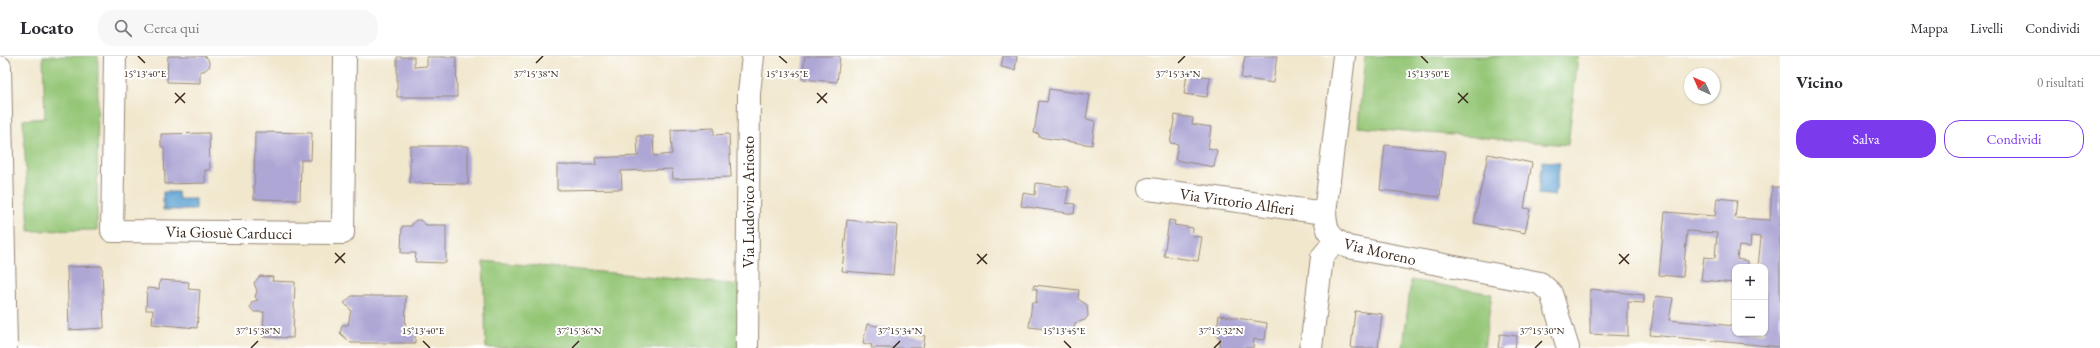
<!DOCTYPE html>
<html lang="it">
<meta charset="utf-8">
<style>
body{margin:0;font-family:"EB Garamond",serif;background:#f7f7f7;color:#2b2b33}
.controls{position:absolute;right:12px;bottom:12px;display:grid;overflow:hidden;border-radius:8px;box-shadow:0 1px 3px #0004}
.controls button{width:36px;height:36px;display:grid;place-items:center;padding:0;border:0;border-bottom:1px solid #e1e1e2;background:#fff;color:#2b2b33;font:20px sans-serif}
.compass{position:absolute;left:1684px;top:12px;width:36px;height:36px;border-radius:50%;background:#fff;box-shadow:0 1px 3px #0004;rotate:315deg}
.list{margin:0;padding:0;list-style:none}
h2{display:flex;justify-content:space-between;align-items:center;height:52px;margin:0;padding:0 16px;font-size:17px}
h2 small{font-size:13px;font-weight:400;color:#7c7c81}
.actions{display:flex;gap:8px;padding:12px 16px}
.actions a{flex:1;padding:9px 0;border:1px solid #7c3aed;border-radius:16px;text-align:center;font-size:14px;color:#7c3aed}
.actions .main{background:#7c3aed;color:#fff}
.icon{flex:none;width:22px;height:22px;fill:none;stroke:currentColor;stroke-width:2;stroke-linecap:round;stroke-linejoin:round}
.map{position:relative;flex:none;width:1780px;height:292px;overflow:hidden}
header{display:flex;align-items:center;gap:24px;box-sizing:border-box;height:56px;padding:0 20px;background:#fff;border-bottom:1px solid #e1e1e2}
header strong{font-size:19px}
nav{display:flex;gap:22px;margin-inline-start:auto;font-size:14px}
.search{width:280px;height:36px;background:#f7f7f7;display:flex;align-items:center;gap:10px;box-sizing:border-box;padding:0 14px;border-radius:16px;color:#7c7c81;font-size:15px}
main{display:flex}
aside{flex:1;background:#fff}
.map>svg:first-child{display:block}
.green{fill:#94c676;stroke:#68784a}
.water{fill:#5da2d2;stroke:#4c6678}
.building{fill:#aea7d5}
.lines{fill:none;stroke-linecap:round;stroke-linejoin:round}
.minor-casing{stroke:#968876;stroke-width:24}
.minor{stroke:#fff;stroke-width:22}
.ticks{fill:none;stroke:#3b2a1e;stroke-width:1.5}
.labels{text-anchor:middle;stroke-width:4;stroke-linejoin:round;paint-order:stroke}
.street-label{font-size:16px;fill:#3b2a1e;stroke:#fff}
.ticks-label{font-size:10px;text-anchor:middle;fill:#3b2a1e;stroke:#fff;stroke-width:4;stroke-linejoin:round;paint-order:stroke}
</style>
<header>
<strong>Locato</strong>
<div class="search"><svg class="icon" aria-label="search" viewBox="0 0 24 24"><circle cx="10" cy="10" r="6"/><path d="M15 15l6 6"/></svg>Cerca qui</div>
<nav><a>Mappa</a><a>Livelli</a><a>Condividi</a></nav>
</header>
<main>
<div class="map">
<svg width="1780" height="292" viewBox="0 0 1780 292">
<rect width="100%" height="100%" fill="#fff"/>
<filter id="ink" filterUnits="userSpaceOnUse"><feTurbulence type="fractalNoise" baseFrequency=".025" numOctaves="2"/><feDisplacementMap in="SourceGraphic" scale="8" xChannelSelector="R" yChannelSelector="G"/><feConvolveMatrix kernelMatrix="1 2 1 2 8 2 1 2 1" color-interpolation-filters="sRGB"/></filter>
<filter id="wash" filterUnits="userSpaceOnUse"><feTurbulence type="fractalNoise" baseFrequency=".012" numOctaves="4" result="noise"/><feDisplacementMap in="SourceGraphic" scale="16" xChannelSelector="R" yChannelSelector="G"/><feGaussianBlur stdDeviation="0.9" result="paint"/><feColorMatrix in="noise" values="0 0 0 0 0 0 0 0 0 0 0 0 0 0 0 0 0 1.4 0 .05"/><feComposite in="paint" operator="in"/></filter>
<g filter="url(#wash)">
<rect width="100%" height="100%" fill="#f1e7cd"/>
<path class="green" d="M 43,0 L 98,0 L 97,174 L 29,175 L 23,64 L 45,62 Z
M 1365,0 L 1578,0 L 1568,89 L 1358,71 Z
M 483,205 L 741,229 L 741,292 L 486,292 Z
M 1411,224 L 1492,238 L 1484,292 L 1403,292 Z"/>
<path class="water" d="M 1543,105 L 1560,107 L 1555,140 L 1538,138 Z
M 163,136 L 178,136 L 179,143 L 196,143 L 196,154 L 163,154 Z"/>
<g id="blocks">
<path class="building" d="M 168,0 L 205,0 L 208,3 L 210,10 L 204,15 L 200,15 L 200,27 L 167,26 Z
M 805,0 L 840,0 L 837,26 L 802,23 Z
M 1003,0 L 1017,0 L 1015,14 L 1001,11 Z
M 1245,0 L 1277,0 L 1273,27 L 1241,22 Z
M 397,1 L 414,1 L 414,11 L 427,10 L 427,1 L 456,1 L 457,41 L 397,41 Z
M 1187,18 L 1210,21 L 1207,41 L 1184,38 Z
M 1049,33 L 1090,39 L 1086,63 L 1095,65 L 1092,89 L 1039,81 L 1039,78 L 1034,77 L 1039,45 L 1047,46 Z
M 1175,59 L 1193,62 L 1192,68 L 1211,71 L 1208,92 L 1217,94 L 1214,111 L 1175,104 L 1178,88 L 1170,87 Z
M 714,72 L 714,79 L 729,78 L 731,121 L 673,123 L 672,113 L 621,115 L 622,133 L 557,134 L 557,109 L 596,109 L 595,102 L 638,100 L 637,80 L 653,80 L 654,100 L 672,98 L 671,74 Z
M 255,76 L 312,77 L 311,104 L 301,104 L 300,144 L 254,143 Z
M 209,77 L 210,114 L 205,114 L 205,127 L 165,128 L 164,92 L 161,90 L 161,78 Z
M 1385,89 L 1445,95 L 1440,141 L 1380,134 Z
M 410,90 L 468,90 L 468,128 L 410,127 Z
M 1488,98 L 1532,107 L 1524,152 L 1530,153 L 1525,177 L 1474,167 Z
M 1036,127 L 1069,131 L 1066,147 L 1075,148 L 1074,158 L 1021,150 L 1023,137 L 1035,139 Z
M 1772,131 L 1780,131 L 1780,291 L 1650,279 L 1656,240 L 1673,242 L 1669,264 L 1735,270 L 1735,277 L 1765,277 L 1765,211 L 1758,211 L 1761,181 L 1751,180 L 1750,191 L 1739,190 L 1737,203 L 1748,205 L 1748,211 L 1735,211 L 1735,227 L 1701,224 L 1704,201 L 1715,202 L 1717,177 L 1687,175 L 1683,221 L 1659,219 L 1665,156 L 1715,160 L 1717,142 L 1737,144 L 1735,162 L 1770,164 Z
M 416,164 L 420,164 L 426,169 L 446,169 L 446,207 L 415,206 L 416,197 L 401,197 L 402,170 L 411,170 Z
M 847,164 L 897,169 L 893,219 L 842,215 Z
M 1169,164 L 1175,165 L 1174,169 L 1193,172 L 1192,180 L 1202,181 L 1198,205 L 1164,200 Z
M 102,210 L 104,272 L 69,274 L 67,211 Z
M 260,220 L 273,221 L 272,225 L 295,226 L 293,282 L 263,281 L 264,256 L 254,256 L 250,251 L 252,246 L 258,244 L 255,241 L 257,235 L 254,227 Z
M 160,224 L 189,226 L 188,233 L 200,234 L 197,272 L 152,268 L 153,254 L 146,254 L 147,232 L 159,233 Z
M 1034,229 L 1079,234 L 1078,243 L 1087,249 L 1088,260 L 1085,264 L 1075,267 L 1074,276 L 1029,271 L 1032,246 L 1036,247 L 1037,233 L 1033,232 Z
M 1590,233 L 1644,239 L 1644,247 L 1628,246 L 1628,280 L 1590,278 Z
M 352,240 L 406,240 L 405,275 L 415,275 L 415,287 L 351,287 L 340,277 L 342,269 L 348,269 L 351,254 L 344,247 Z
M 1355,255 L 1382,258 L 1378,292 L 1351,292 Z
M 1219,259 L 1267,267 L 1265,284 L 1254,283 L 1253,292 L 1219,292 L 1220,281 L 1216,280 Z
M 867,268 L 925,280 L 923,292 L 871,292 L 872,289 L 863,287 Z
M 1500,278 L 1517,280 L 1515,292 L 1498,292 Z"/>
</g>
</g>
<g filter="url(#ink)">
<use href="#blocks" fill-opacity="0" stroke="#968876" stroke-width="1"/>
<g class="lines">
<defs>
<path id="minor" d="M 115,0 L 112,175 L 343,177 L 345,0
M 1344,0 L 1325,157 C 1326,176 1330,182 1348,191 L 1540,227 L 1551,237 L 1568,292
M 0,11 L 6,292
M 1149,133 L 1325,157
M 747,292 L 749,37 L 753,0
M 1311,292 L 1322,201 L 1335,185"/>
</defs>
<use href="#minor" class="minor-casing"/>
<use href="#minor" class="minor"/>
</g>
</g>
<path class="ticks" d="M 138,0 L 145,7M 779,0 L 787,7M 1421,0 L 1428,7M 536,7 L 543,0M 1178,7 L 1185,0M 175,37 L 185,47M 817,37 L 827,47M 1458,37 L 1468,47M 175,47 L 185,37M 817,47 L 827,37M 1458,47 L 1468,37M 335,197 L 345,207M 977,198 L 987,208M 1619,198 L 1629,208M 335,207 L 345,197M 977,208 L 987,198M 1619,208 L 1629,198M 423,285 L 430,292M 1064,285 L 1071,292M 251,292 L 258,285M 572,292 L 579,285M 893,292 L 900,285M 1214,292 L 1221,285M 1535,292 L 1542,285"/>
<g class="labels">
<g class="street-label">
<text transform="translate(1237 145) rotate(8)" y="6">Via Vittorio Alfieri</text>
<text transform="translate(748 146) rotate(-90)" y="6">Via Ludovico Ariosto</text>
<text transform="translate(229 176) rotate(1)" y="6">Via Giosuè Carducci</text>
<text transform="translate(1380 195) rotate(13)" y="6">Via Moreno</text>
</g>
</g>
<g class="ticks-label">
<text x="787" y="21">15°13'45"E</text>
<text x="1428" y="21">15°13'50"E</text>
<text x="145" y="21">15°13'40"E</text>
<text x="1178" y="21">37°15'34"N</text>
<text x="536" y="21">37°15'38"N</text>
<text x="258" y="278">37°15'38"N</text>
<text x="423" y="278">15°13'40"E</text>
<text x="579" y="278">37°15'36"N</text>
<text x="900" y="278">37°15'34"N</text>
<text x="1064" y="278">15°13'45"E</text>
<text x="1221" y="278">37°15'32"N</text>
<text x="1542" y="278">37°15'30"N</text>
</g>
</svg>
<div class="controls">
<button>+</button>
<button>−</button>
</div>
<svg class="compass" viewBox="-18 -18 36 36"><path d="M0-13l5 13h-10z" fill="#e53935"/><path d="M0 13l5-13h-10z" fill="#7c7c81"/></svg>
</div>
<aside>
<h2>Vicino<small>0 risultati</small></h2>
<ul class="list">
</ul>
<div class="actions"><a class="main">Salva</a><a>Condividi</a></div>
</aside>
</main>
